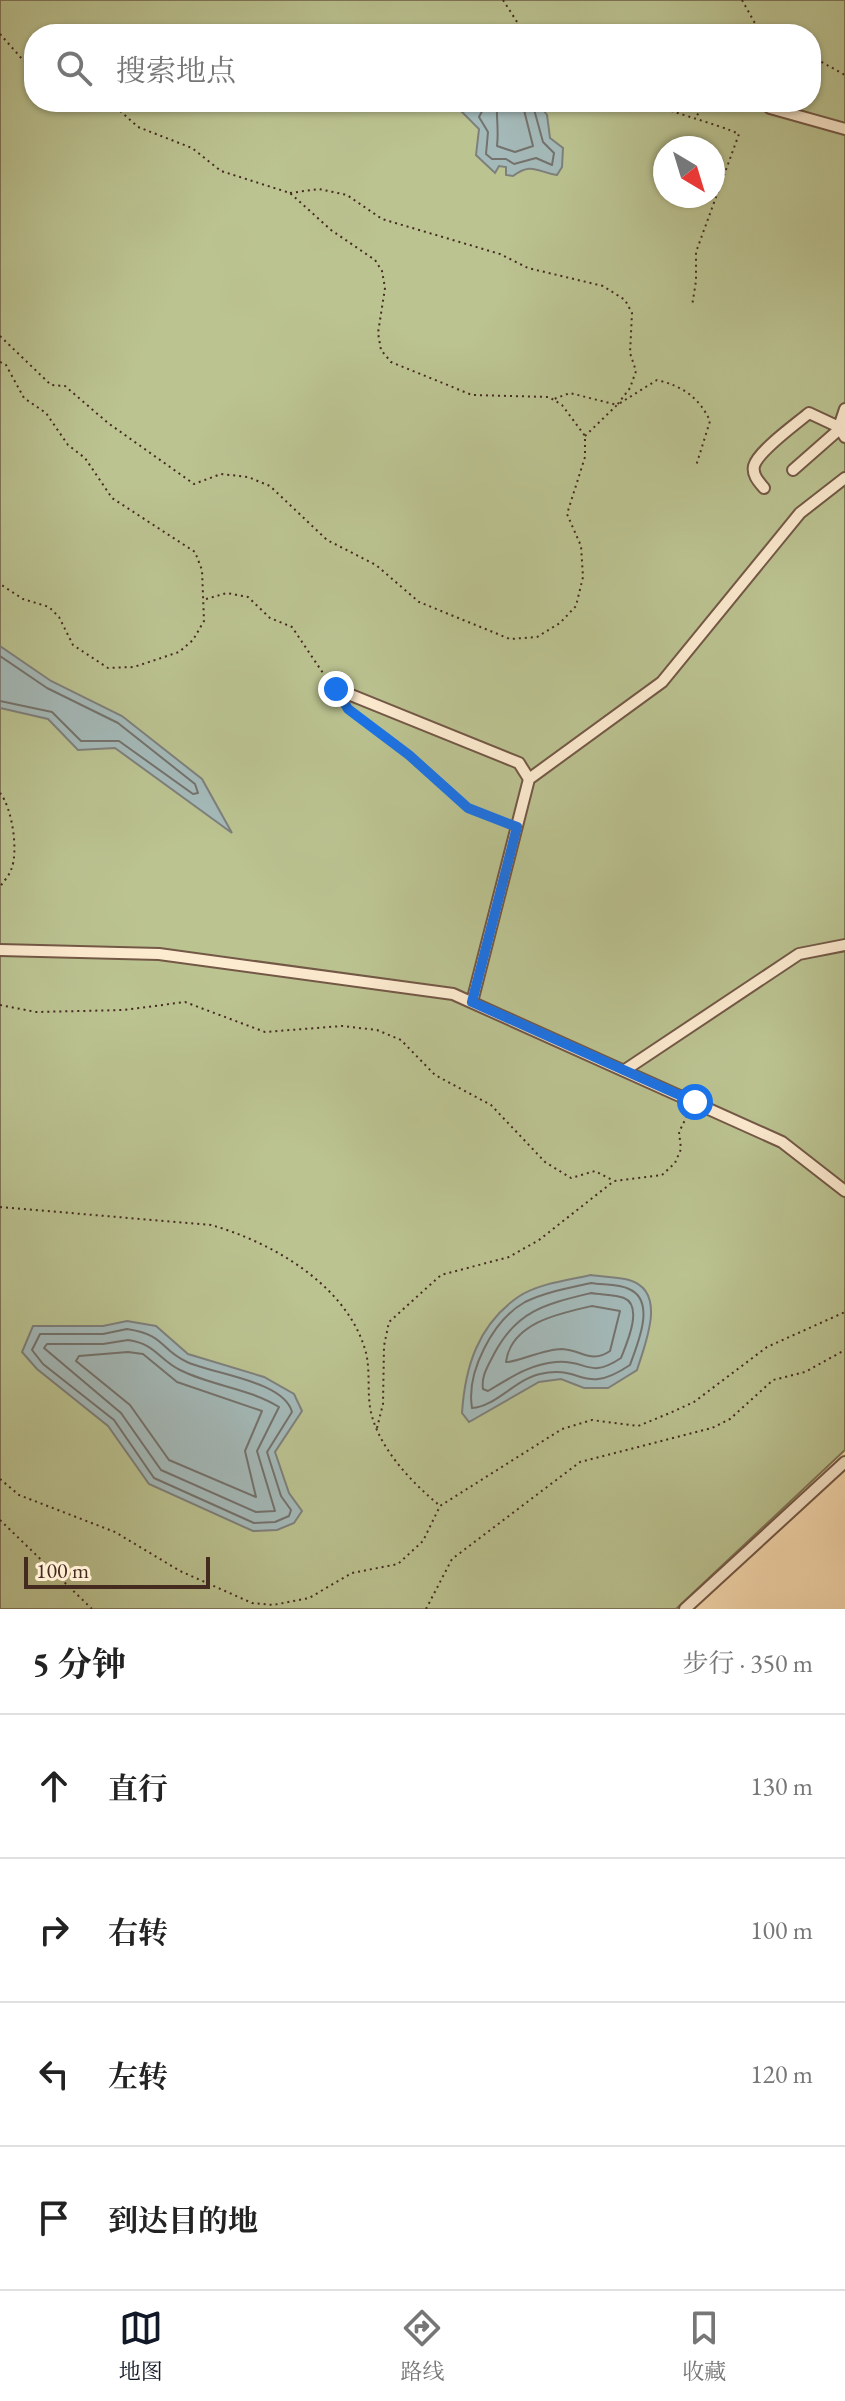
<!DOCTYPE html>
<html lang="zh">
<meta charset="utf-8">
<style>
body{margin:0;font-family:"EB Garamond","Noto Serif SC",serif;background:#f6f6f6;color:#222}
.compass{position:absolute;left:653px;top:136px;width:72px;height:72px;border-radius:50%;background:#fff;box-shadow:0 2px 6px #0004;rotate:142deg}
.scale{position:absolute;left:24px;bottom:20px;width:186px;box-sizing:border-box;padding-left:8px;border:4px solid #452a20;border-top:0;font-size:22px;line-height:28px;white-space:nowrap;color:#452a20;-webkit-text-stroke:6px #fdebd0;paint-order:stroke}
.stop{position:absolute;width:24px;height:24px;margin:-18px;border:6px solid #1a73e8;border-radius:50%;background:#fff}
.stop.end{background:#1a73e8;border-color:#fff;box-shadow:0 2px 8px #0008}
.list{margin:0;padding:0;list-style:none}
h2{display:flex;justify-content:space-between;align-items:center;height:104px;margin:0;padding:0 32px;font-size:34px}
h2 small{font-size:26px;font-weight:400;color:#767676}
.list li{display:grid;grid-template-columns:52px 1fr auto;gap:24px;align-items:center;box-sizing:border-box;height:144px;padding:0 32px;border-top:2px solid #e0e0e0}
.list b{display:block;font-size:30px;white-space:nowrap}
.list em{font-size:26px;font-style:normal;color:#767676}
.icon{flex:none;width:44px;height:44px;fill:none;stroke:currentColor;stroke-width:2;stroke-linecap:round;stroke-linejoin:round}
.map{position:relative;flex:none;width:845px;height:1609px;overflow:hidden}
.search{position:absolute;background:#fff;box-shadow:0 2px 6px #0004;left:24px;right:24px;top:24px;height:88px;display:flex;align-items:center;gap:20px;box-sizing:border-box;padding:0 28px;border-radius:32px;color:#767676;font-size:30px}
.sheet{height:680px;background:#fff}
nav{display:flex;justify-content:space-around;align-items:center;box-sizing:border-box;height:112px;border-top:2px solid #e0e0e0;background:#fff;font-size:22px;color:#767676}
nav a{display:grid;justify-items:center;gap:4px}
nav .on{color:#111827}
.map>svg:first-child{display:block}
.green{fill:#bbc391;stroke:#807658;stroke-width:2;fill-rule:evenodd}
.water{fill:#a4baba;stroke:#7e807c;stroke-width:2}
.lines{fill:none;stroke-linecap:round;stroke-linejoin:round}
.shore{stroke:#74726d;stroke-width:2}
.minor-casing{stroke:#735846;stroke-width:14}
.path{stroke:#452a20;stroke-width:2;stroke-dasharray:2 4;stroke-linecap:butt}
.minor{stroke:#fdebd0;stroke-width:10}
.route{stroke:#1a73e8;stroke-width:10}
</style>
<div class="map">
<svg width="845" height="1609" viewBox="0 0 845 1609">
<rect width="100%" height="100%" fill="#fce0b6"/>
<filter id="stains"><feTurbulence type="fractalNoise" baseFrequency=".0025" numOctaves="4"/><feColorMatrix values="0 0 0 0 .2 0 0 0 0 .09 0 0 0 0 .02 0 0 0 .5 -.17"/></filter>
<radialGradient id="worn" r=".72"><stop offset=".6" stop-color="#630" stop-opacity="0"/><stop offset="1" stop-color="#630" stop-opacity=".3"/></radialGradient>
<path class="green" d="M 0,0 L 845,0 L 845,1450 L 676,1609 L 0,1609 ZM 34,34 L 811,34 L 811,102 L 34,102 ZM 665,148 L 713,148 L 713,196 L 665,196 Z"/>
<path class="water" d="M 485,102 L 537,102 L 547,115 L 550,138 L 563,148 L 562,167 L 557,175 C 537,172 532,162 513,176 L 506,175 L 506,167 L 499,166 L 495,173 L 476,155 L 479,129 L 462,112 Z
M 0,646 L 51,681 L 122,716 L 202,779 L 232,833 L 115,748 L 78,750 L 48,719 L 0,708 Z
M 591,1275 C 603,1277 617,1277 629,1280 C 668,1291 645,1344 637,1370 L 608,1388 L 584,1388 L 561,1379 L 539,1382 L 469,1422 L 462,1413 C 465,1367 478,1325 518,1297 C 537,1284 568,1280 591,1275 Z
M 127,1321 L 156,1326 L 188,1354 L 264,1377 L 294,1394 L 302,1411 L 275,1452 L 289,1493 L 302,1511 L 294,1523 L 277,1530 L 253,1531 L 149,1484 L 108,1426 L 37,1369 L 22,1352 L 33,1326 L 103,1326 Z"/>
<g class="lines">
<path class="shore" d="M 487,102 L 479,117 L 488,132 L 486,154 L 492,159 L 506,159 L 514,164 L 536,158 L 552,165 L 554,153 L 543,142 L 532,102
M 497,102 C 496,117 499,130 497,146 L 515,152 L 533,146 L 522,102
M 0,656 L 47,688 L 118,723 L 195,784 L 198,793 L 193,794 L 119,741 L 81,741 L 52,712 L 0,701
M 591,1283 C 602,1285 619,1284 629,1289 C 657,1301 637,1345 630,1365 C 582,1397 583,1364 540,1374 C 516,1379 495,1407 472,1408 C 466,1372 493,1320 525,1302 C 545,1292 569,1288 591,1283 Z
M 591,1293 C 601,1295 615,1294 624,1298 C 644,1306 626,1345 621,1358 C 588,1380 587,1359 556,1362 C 530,1364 510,1378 488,1391 L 483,1389 C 481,1376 488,1366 494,1354 C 517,1310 546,1304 591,1293 Z
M 592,1306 L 620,1311 L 610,1351 C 591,1364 582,1350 562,1349 C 543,1349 516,1363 506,1362 C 511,1323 560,1313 592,1306 Z
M 127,1329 C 166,1335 159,1349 187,1362 C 213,1374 284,1381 292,1412 L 267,1452 L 281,1496 L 291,1510 L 289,1516 L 275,1522 L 254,1523 L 154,1478 L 114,1420 L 43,1364 L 32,1350 L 40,1334 L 103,1334 Z
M 128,1340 C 156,1344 158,1359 180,1370 C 212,1386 248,1388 279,1407 L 257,1451 L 275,1511 L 256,1512 L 161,1470 L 121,1413 L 44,1348 L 47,1344 L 103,1344 Z
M 128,1352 L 143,1354 L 177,1382 L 262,1411 L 245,1451 L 256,1497 L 169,1460 L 130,1405 L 76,1361 L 79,1356 Z"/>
<defs>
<path id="minor" d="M 764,102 L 770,108 L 845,129
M 845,409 L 839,427 L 845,437
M 793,470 L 843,426
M 764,488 C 759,482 752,475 754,466 C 758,451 796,424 809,413 L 839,427
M 336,689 L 519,763 L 529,779
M 0,950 L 159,954 L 453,994 L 782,1142 L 845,1191
M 472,1002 L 529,779 L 662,682 L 800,513 L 845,478
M 625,1070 L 799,954 L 845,945
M 685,1609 L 845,1462"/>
</defs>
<use href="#minor" class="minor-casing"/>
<path class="path" d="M 503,0 L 519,25 L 535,34
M 742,0 L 761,34
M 0,34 L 23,60 L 34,65
M 811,56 L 845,75
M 649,102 C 653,107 721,125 739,134 L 696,252 L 696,281 L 692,306
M 697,115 L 710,102
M 290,193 L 319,189 L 347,195 L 382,219 L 500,254 L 528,268 L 603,286 L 625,300 L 632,313 L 630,353 L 636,371 L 630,388 L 617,405 L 570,393 L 554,399
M 0,336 L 51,385 L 65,386 L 108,423 L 194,484 L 221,474 L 248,477 L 270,486 L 327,540 L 376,565 L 419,602 L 510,639 L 537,637 L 560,623 L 576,606 L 583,577 L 581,546 L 567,514 L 585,457 L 585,436 L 562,405 L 549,397 L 472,395 L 391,362 L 381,350 L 378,333 L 385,288 L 382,271 L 375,260 L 331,230 L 290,193 L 221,171 L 192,148 L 138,127 L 110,102
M 0,362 L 6,365 L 24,398 L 46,413 L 68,445 L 85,458 L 112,498 L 195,552 L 202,570 L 204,621 L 193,640 L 179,652 L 134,667 L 108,668 L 73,645 L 59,617 L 49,607 L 23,599 L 0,584
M 585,436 L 617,405 L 657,380 C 682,386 699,397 710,421 L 696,466
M 206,599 L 227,593 L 248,597 L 270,618 L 292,627 L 329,682
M 347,706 L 468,808 L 504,822
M 0,793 C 12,807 19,852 11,870 C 9,876 3,882 0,887
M 0,1005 L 36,1012 L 124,1010 L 185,1002 L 265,1032 L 342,1026 L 377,1030 L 401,1040 L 435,1075 L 491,1105 L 545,1162 L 571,1178 L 595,1171 L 614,1181
M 0,1207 L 211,1225 C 271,1242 343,1283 364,1346 C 371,1366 367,1386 370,1407 C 376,1445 410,1481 439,1505
M 377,1428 L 383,1404 L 384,1346 L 389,1322 L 441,1275 L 509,1257 L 539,1240 L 614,1181 L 662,1175 L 675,1163 L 681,1149 L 679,1132 L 688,1114
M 0,1479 L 19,1495 L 115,1532 L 180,1571 L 252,1603 L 273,1605 L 309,1598 L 352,1573 L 398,1564 L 423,1541 L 440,1506 L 562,1429 L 592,1420 L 638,1426 L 670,1413 L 694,1402 L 767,1347 L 845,1312
M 0,1520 L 92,1609
M 426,1609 L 452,1559 L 580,1462 L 712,1428 L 730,1419 L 773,1380 L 805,1372 L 845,1350"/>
<use href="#minor" class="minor"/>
</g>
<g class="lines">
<path class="route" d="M 336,689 L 348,709 L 409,755 L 468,808 L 517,827 L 472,1002 L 695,1102"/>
</g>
<rect width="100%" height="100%" filter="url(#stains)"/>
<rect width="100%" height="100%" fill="url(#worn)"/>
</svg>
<svg class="compass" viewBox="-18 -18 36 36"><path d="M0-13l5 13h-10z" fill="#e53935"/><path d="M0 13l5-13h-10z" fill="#767676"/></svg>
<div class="scale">100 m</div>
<div class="stop" style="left:695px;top:1102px"></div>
<div class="stop end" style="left:336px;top:689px"></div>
<div class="search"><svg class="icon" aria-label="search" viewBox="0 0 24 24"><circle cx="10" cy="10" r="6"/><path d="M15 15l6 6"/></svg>搜索地点</div>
</div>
<section class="sheet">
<h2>5 分钟<small>步行 · 350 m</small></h2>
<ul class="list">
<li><svg class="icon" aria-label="ahead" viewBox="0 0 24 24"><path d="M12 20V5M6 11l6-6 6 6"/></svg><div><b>直行</b></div><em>130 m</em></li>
<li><svg class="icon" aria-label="right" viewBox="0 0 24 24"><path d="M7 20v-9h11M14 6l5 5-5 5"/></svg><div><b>右转</b></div><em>100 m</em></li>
<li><svg class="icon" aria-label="left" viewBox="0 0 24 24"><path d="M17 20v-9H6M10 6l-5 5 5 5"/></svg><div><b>左转</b></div><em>120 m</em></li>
<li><svg class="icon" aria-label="arrive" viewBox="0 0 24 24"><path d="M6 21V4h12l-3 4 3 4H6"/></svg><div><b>到达目的地</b></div></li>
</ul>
</section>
<nav>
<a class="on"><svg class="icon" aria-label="map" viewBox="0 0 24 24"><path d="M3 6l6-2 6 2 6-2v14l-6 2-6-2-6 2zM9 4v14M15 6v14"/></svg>地图</a>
<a><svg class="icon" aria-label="directions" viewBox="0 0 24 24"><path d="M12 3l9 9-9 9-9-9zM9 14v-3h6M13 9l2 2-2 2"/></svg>路线</a>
<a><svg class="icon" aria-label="saved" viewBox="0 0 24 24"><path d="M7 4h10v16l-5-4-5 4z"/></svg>收藏</a>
</nav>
